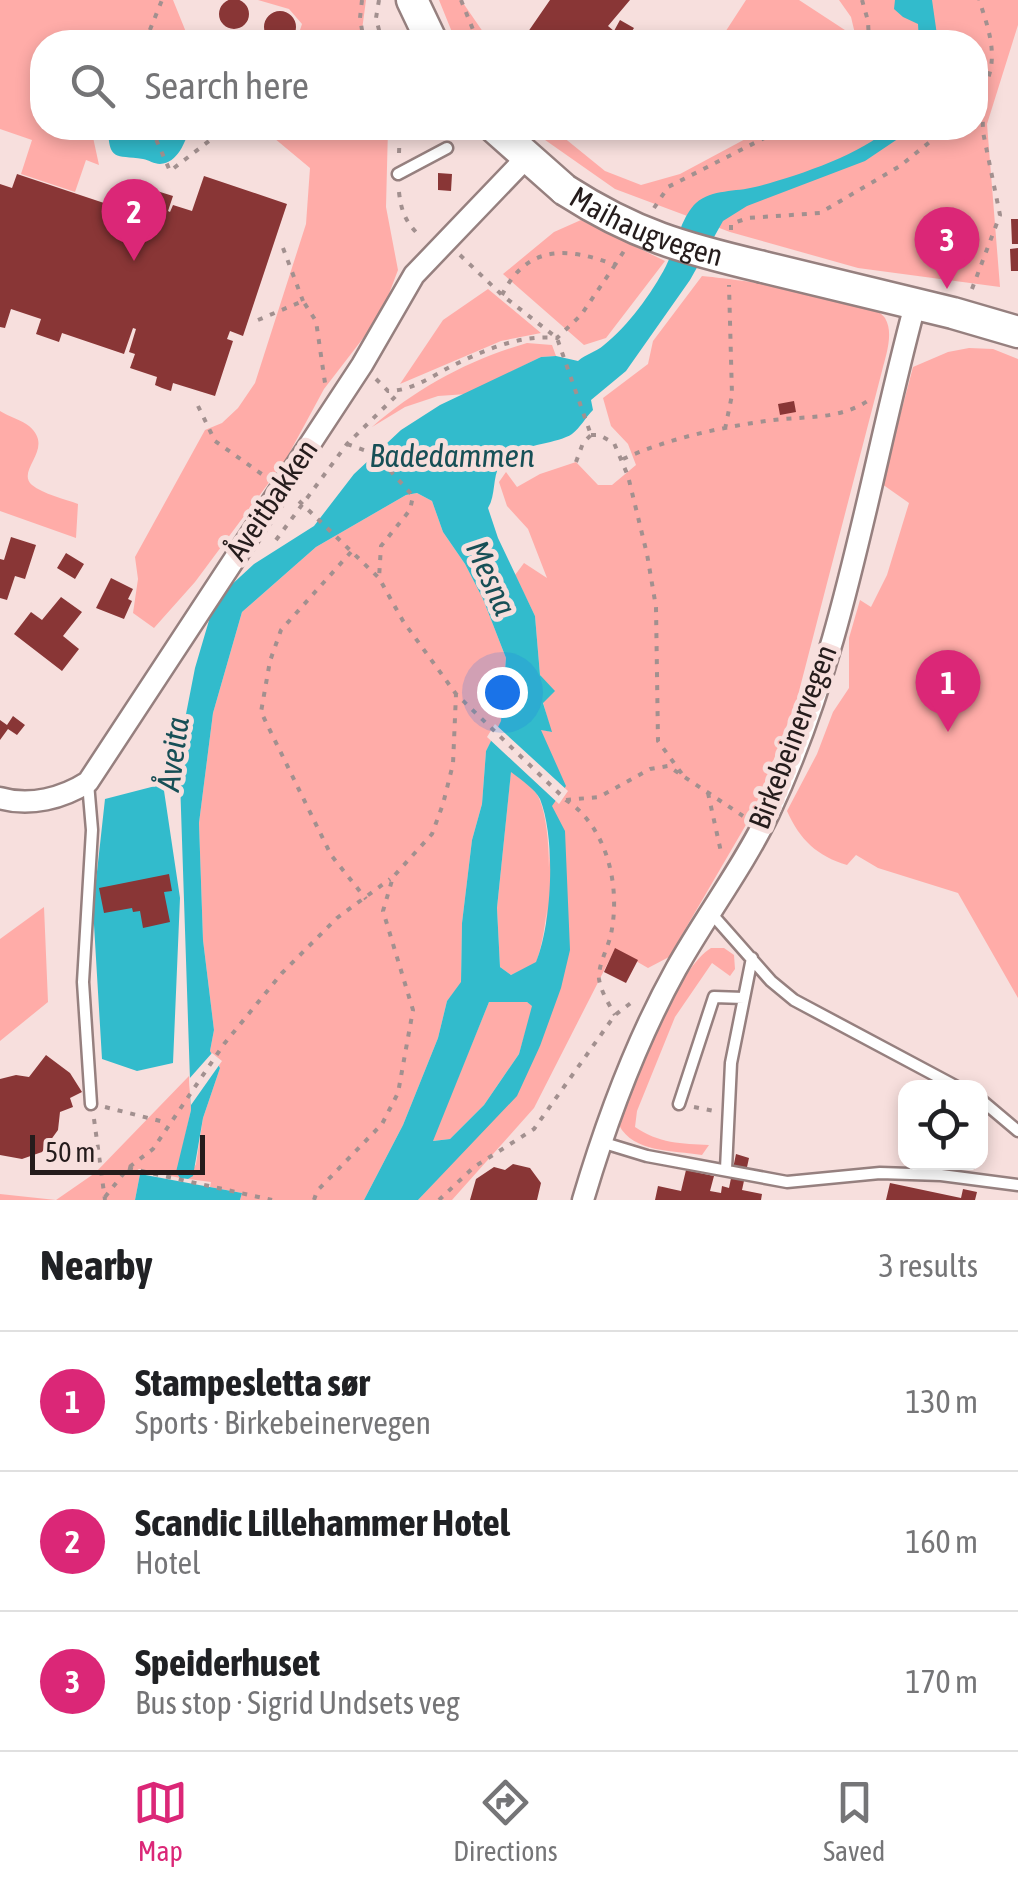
<!DOCTYPE html>
<meta charset="utf-8">
<style>
body{margin:0;font-family:"Asap Condensed",sans-serif;background:#f6f6f6;color:#202124}
.controls{position:absolute;right:30px;bottom:30px;display:grid;overflow:hidden;border-radius:20px;box-shadow:0 5px 15px #0003}
.controls button{width:90px;height:90px;display:grid;place-items:center;padding:0;border:0;border-bottom:2px solid #e0e0e0;background:#fff;color:#202124;font:50px sans-serif}
.scale{position:absolute;left:30px;bottom:25px;width:175px;box-sizing:border-box;padding-left:10px;border:5px solid #251c1c;border-top:0;font-size:28px;line-height:35px;white-space:nowrap;color:#251c1c;-webkit-text-stroke:8px #f7dfdd;paint-order:stroke}
.you{position:absolute;left:502px;top:692px;width:35px;height:35px;margin:-25px;border:8px solid #fff;border-radius:50%;background:#1a73e8;box-shadow:0 0 0 15px #1a73e833}
.badge{display:grid;place-items:center;width:65px;height:65px;border-radius:50%;background:#db2777;color:#fff;font-size:32px;font-weight:700}
.pin{position:absolute;translate:-50% -82px;filter:drop-shadow(0 2px 5px #0008)}
.pin::after{content:'';position:absolute;top:52px;width:35px;height:30px;background:inherit;clip-path:polygon(0 0,100% 0,50% 100%)}
.list{margin:0;padding:0;list-style:none}
h2{display:flex;justify-content:space-between;align-items:center;height:130px;margin:0;padding:0 40px;font-size:42px}
h2 small{font-size:32px;font-weight:400;color:#757577}
.list li{display:grid;grid-template-columns:65px 1fr auto;gap:30px;align-items:center;box-sizing:border-box;height:140px;padding:0 40px;border-top:2px solid #e0e0e0}
.list b{display:block;font-size:38px;white-space:nowrap}
.list p{margin:0;font-size:32px;white-space:nowrap;color:#757577}
.list em{font-size:32px;font-style:normal;color:#757577}
.icon{flex:none;width:55px;height:55px;fill:none;stroke:currentColor;stroke-width:2;stroke-linecap:round;stroke-linejoin:round}
.map{position:relative;flex:none;width:1018px;height:1200px;overflow:hidden}
.search{position:absolute;background:#fff;box-shadow:0 5px 15px #0003;left:30px;right:30px;top:30px;height:110px;display:flex;align-items:center;gap:25px;box-sizing:border-box;padding:0 35px;border-radius:40px;color:#757577;font-size:38px}
.sheet{height:550px;background:#fff}
nav{display:flex;justify-content:space-around;align-items:center;box-sizing:border-box;height:140px;border-top:2px solid #e0e0e0;background:#fff;font-size:28px;color:#757577}
nav a{display:grid;justify-items:center;gap:5px}
nav .on{color:#db2777}
.map>svg:first-child{display:block}
.green{fill:#ffaca8}
.water{fill:#32bbcc;fill-rule:evenodd}
.pier{fill:#f7dfdd}
.building{fill:#893636}
.lines{fill:none;stroke-linecap:round;stroke-linejoin:round}
.lane-casing{stroke:#96807f;stroke-width:15}
.street-casing{stroke:#96807f;stroke-width:25}
.secondary-casing{stroke:#96807f;stroke-width:35}
.path{stroke:#a2908f;stroke-width:4;stroke-dasharray:5 8;stroke-linecap:butt}
.lane{stroke:#fff;stroke-width:10}
.street{stroke:#fff;stroke-width:20}
.secondary{stroke:#fff;stroke-width:30}
.secondary-bridge-casing{stroke:#96807f;stroke-width:35;stroke-linecap:butt}
.secondary-bridge{stroke:#fff;stroke-width:30}
.labels{text-anchor:middle;stroke-width:10;stroke-linejoin:round;paint-order:stroke}
.street-label{font-size:30px;fill:#251c1c;stroke:#f7dfdd}
.water-label{font-size:32px;font-style:italic;fill:#174f56;stroke:#f7dfdd}
</style>
<div class="map">
<svg width="1018" height="1200" viewBox="0 0 1018 1200">
<rect width="100%" height="100%" fill="#f7dfdd"/>
<path class="green" d="M 0,0 L 173,0 L 190,42 L 42,42 L 42,128 L 91,128 L 99,165 L 86,160 L 75,192 L 21,174 L 32,140 L 0,129 Z
M 258,0 L 366,0 L 362,30 L 368,42 L 296,42 L 302,24 L 289,9 Z
M 439,0 L 461,0 L 490,42 L 456,42 Z
M 746,0 L 799,0 L 851,34 L 846,42 L 723,42 L 720,40 Z
M 839,0 L 1018,0 L 1018,25 L 987,124 L 1000,287 L 858,268 L 730,232 L 615,189 L 528,128 L 552,128 L 605,171 L 641,185 L 680,174 L 766,128 L 976,128 L 976,42 L 857,42 L 851,17 Z
M 262,128 L 388,128 L 386,207 L 398,270 L 381,315 L 324,389 L 285,461 L 195,582 L 154,628 L 133,613 L 138,579 L 135,557 L 205,430 L 222,423 L 238,408 L 255,383 L 306,224 L 310,168 Z
M 581,220 L 665,261 L 606,338 L 584,345 L 503,274 L 554,232 Z
M 702,276 C 733,279 871,296 885,318 C 894,333 886,355 882,371 L 797,699 L 754,811 L 669,957 L 648,968 L 615,949 L 534,1108 L 452,1200 L 418,1200 L 473,1140 L 540,1046 L 552,805 L 565,786 L 540,729 L 551,732 L 543,702 L 546,685 L 540,675 L 535,616 L 515,575 L 524,563 L 547,578 L 528,529 L 507,506 L 499,482 L 506,472 L 517,487 L 540,474 L 576,462 L 598,485 L 612,485 L 636,465 L 628,444 L 611,426 L 603,398 L 648,364 L 653,341 Z
M 488,289 L 541,333 L 501,341 L 400,384 L 443,320 Z
M 527,343 L 552,345 L 556,356 L 541,357 L 467,394 L 438,396 L 405,407 L 372,427 C 418,387 469,360 527,343 Z
M 969,348 L 993,349 L 1018,359 L 1018,998 L 958,893 L 878,868 L 856,855 L 847,865 C 817,856 800,840 787,811 L 817,754 L 833,712 L 849,688 L 849,638 L 860,600 L 871,607 L 887,575 L 909,503 L 882,484 L 913,367 L 948,352 Z
M 0,411 C 9,417 22,420 29,426 C 56,449 15,470 32,485 C 43,494 65,499 78,504 L 76,538 L 0,511 Z
M 417,493 L 432,501 L 443,532 L 465,564 L 483,599 L 506,658 L 501,722 L 486,751 L 482,804 L 472,840 L 462,923 L 461,983 L 447,1001 L 438,1038 L 403,1125 L 364,1200 L 240,1200 L 242,1193 L 210,1187 L 211,1182 L 188,1179 L 196,1164 L 203,1118 L 220,1068 L 210,1051 L 214,1030 L 203,940 L 199,823 L 213,713 L 242,612 L 316,547 L 406,495 Z
M 511,771 C 520,779 535,788 539,798 C 555,835 550,926 536,963 L 511,975 L 500,967 L 497,908 Z
M 44,907 L 48,1002 L 0,1041 L 0,939 Z
M 711,948 L 724,948 L 734,955 L 735,969 L 730,976 L 712,963 L 675,1017 L 637,1111 L 635,1127 C 658,1143 682,1144 709,1145 L 702,1155 C 673,1150 633,1153 619,1125 C 630,1085 677,968 711,948 Z
M 489,1002 L 527,1002 L 533,1006 L 519,1054 L 484,1105 L 450,1139 L 432,1141 Z
M 189,1076 L 191,1110 L 177,1172 L 180,1178 L 139,1169 L 135,1172 L 140,1174 L 135,1200 L 0,1200 L 0,1194 L 56,1200 L 95,1173 Z"/>
<path class="water" d="M 895,0 L 932,0 L 938,42 L 919,42 L 918,24 L 903,17 L 894,9 Z
M 108,128 L 190,128 C 185,142 178,163 160,164 C 154,164 149,160 143,159 C 115,155 109,161 108,128 Z
M 889,128 L 914,128 L 865,161 L 747,206 L 723,221 L 690,280 L 626,371 L 591,400 L 593,410 C 586,417 580,428 572,434 C 556,445 513,444 500,464 C 492,478 496,495 488,508 L 498,538 L 535,616 L 540,675 L 555,691 L 543,703 L 552,732 L 541,730 L 566,786 L 552,806 L 565,831 L 570,950 L 561,988 L 540,1046 L 517,1096 L 418,1200 L 364,1200 L 403,1125 L 438,1038 L 447,1001 L 461,982 L 462,923 L 472,840 L 482,804 L 486,751 L 501,721 L 506,658 L 483,599 L 465,564 L 443,532 L 432,501 L 417,493 L 406,495 L 316,547 L 242,612 L 213,713 L 199,823 L 203,940 L 214,1030 L 210,1051 L 220,1068 L 203,1118 L 193,1176 L 188,1179 L 180,1178 L 176,1172 L 191,1110 L 179,750 L 195,668 L 215,600 L 254,564 L 314,526 L 354,474 L 401,430 L 440,405 L 541,357 L 556,356 L 578,361 C 586,354 596,352 604,345 C 628,326 652,293 666,266 C 675,248 681,217 696,203 C 712,189 736,192 755,187 C 792,178 863,154 889,128 ZM 511,772 C 520,779 535,789 540,799 C 556,839 552,923 536,962 L 511,975 L 500,967 L 497,908 ZM 489,1002 L 527,1002 L 532,1006 L 519,1054 L 484,1105 L 450,1139 L 433,1141 Z
M 163,784 L 180,898 L 173,1063 L 137,1071 L 102,1059 L 93,908 L 105,799 Z
M 140,1174 L 242,1193 L 240,1200 L 135,1200 Z"/>
<path class="pier" d="M 495,724 L 568,791 L 559,804 L 487,737 Z
M 212,1053 L 222,1061 L 191,1105 L 189,1079 Z"/>
<path class="building" d="M219 14a15 15 0 1 1 30 0a15 15 0 1 1-30 0Z
M 550,0 L 630,0 L 608,26 L 614,31 L 620,20 L 634,28 L 627,39 L 614,31 L 610,37 L 603,33 L 597,42 L 521,42 Z
M264 27a16 16 0 1 1 32 0a16 16 0 1 1-32 0Z
M 438,173 L 452,174 L 451,191 L 438,190 Z
M 17,174 L 107,204 L 111,191 L 153,204 L 157,191 L 173,196 L 168,211 L 170,212 L 173,205 L 192,211 L 204,176 L 287,204 L 243,336 L 230,331 L 227,339 L 233,341 L 215,396 L 173,383 L 171,391 L 162,388 L 155,385 L 157,377 L 130,368 L 135,354 L 129,352 L 136,329 L 133,328 L 124,354 L 62,333 L 59,342 L 36,334 L 41,319 L 11,309 L 5,328 L 0,327 L 0,184 L 12,188 Z
M 1011,219 L 1018,219 L 1018,244 L 1012,244 Z
M 1018,248 L 1018,271 L 1011,271 L 1010,249 Z
M 794,401 L 796,412 L 780,415 L 778,404 Z
M 11,537 L 36,545 L 25,579 L 15,576 L 7,600 L 0,598 L 0,559 L 4,560 Z
M 66,553 L 84,564 L 75,579 L 57,568 Z
M 111,578 L 133,589 L 128,599 L 132,601 L 124,619 L 96,608 Z
M 61,597 L 82,612 L 63,636 L 79,649 L 62,671 L 14,634 L 31,612 L 42,620 Z
M 13,716 L 25,725 L 17,735 L 8,729 L 0,740 L 0,720 L 7,725 Z
M 169,874 L 172,891 L 164,892 L 170,922 L 143,928 L 140,911 L 133,912 L 132,908 L 104,913 L 99,888 Z
M 615,948 L 638,960 L 626,983 L 604,972 Z
M 46,1055 L 70,1073 L 82,1092 L 70,1098 L 73,1107 L 60,1112 L 58,1130 L 42,1152 L 22,1159 L 0,1155 L 0,1079 L 16,1075 L 29,1077 Z
M 736,1154 L 749,1158 L 742,1190 L 762,1194 L 761,1200 L 655,1200 L 658,1186 L 681,1191 L 686,1170 L 714,1176 L 710,1191 L 721,1193 L 722,1186 L 729,1188 Z
M 513,1164 L 530,1168 L 541,1183 L 537,1200 L 470,1200 L 476,1179 L 494,1167 L 505,1170 Z
M 890,1183 L 961,1198 L 963,1189 L 977,1192 L 975,1200 L 886,1200 Z"/>
<g class="lines">
<defs>
<path id="lane" d="M 398,174 L 447,148
M 88,783 L 92,830 L 83,982 L 91,1104
M 711,913 L 771,981 L 794,1000 L 959,1088
M 980,1099 L 1018,1131
M 679,1104 L 714,997 L 744,998
M 601,1142 L 647,1156 L 787,1182 L 880,1173 L 941,1175 L 1018,1185
M 726,1169 L 731,1063 L 752,958"/>
<path id="street" d="M 0,798 C 30,807 63,798 88,782 L 362,365 L 414,275 L 526,158
M 583,1200 C 607,1119 635,1043 676,969 C 705,917 743,867 769,813 C 845,652 869,475 915,305"/>
<path id="secondary" d="M 412,0 L 432,42
M 495,128 L 565,190
M 763,267 L 953,313 L 1018,332"/>
</defs>
<use href="#lane" class="lane-casing"/>
<use href="#street" class="street-casing"/>
<use href="#secondary" class="secondary-casing"/>
<path class="path" d="M 362,0 L 360,18 L 364,42
M 379,0 L 376,18 L 382,42
M 461,0 L 478,42
M 862,0 L 868,21 L 869,42
M 145,42 L 162,0
M 976,99 C 1002,67 991,35 979,0
M 151,128 L 170,171 L 226,128
M 399,153 L 400,128
M 399,192 C 401,211 406,223 420,236
M 654,208 L 668,187 L 784,128
M 731,230 L 731,224 L 748,218 L 820,213 L 900,166 L 947,128
M 283,248 L 303,301
M 460,255 L 502,295 L 557,338 L 591,435
M 972,289 L 1000,215 L 983,132 L 982,91
M 502,295 C 527,244 568,247 615,265 L 624,251
M 258,320 L 303,301 L 316,321 L 325,383
M 376,379 L 388,391 C 409,391 428,379 446,369 C 480,352 518,334 557,338 L 581,315 L 615,265
M 198,406 L 215,441 L 263,475
M 725,429 L 732,395 L 729,285
M 591,435 L 599,435 L 614,443 L 628,476 L 647,554 L 656,607 L 658,741 L 682,774
M 347,444 L 375,454 L 413,496 L 410,510 L 381,546 L 379,578
M 623,459 C 669,438 722,427 773,420 C 806,416 840,420 869,400
M 576,462 L 583,443 L 591,435
M 299,501 L 379,578 L 403,621 L 456,694 L 566,800 C 607,827 621,886 611,934 C 608,948 598,965 599,979 C 601,992 609,1004 615,1015
M 276,540 L 347,444 L 401,391
M 351,552 L 281,630 L 270,661 L 261,712 L 331,855 L 366,899
M 708,793 L 721,852
M 566,800 L 599,797 L 650,769 L 668,766 L 743,816
M 105,1107 L 168,1123
M 694,1107 L 714,1111
M 94,1119 L 105,1200
M 128,1168 L 272,1200
M 105,1197 L 128,1168 L 153,1149 L 224,1044 L 282,973 L 337,918 L 390,879
M 314,1200 L 317,1191 L 382,1124 L 398,1093 L 413,1010 L 383,911 L 393,877 L 432,834 L 443,804 L 453,764 L 456,694
M 439,1200 L 474,1167 L 534,1129 L 615,1015 L 636,999"/>
<use href="#lane" class="lane"/>
<use href="#street" class="street"/>
<use href="#secondary" class="secondary"/>
<defs>
<g id="secondary-bridge">
<path id="s1" d="M 565,190 C 635,235 683,248 763,267"/>
</g>
</defs>
<use href="#secondary-bridge" class="secondary-bridge-casing"/>
<use href="#secondary-bridge" class="secondary-bridge"/>
</g>
<g class="labels">
<g class="street-label">
<text dy="10" stroke="none"><textPath href="#s1" startOffset="90">Maihaugvegen</textPath></text>
<text transform="translate(272 500) rotate(-56)" y="10">Åveitbakken</text>
<text transform="translate(793 737) rotate(-69)" y="10">Birkebeinervegen</text>
</g>
<g class="water-label">
<text x="452" y="467">Badedammen</text>
<text transform="translate(491 578) rotate(66)" y="11">Mesna</text>
<text transform="translate(173 754) rotate(-82)" y="11">Åveita</text>
</g>
</g>
</svg>
<div class="controls">
<button><svg class="icon" aria-label="locate" viewBox="0 0 24 24"><circle cx="12" cy="12" r="6"/><path d="M12 2v4M12 18v4M2 12h4M18 12h4"/></svg></button>
</div>
<div class="scale">50 m</div>
<div class="you"></div>
<div class="pin badge" style="left:948px;top:732px">1</div>
<div class="pin badge" style="left:134px;top:261px">2</div>
<div class="pin badge" style="left:947px;top:289px">3</div>
<div class="search"><svg class="icon" aria-label="search" viewBox="0 0 24 24"><circle cx="10" cy="10" r="6"/><path d="M15 15l6 6"/></svg>Search here</div>
</div>
<section class="sheet">
<h2>Nearby<small>3 results</small></h2>
<ul class="list">
<li><span class="badge">1</span><div><b>Stampesletta sør</b><p>Sports · Birkebeinervegen</p></div><em>130 m</em></li>
<li><span class="badge">2</span><div><b>Scandic Lillehammer Hotel</b><p>Hotel</p></div><em>160 m</em></li>
<li><span class="badge">3</span><div><b>Speiderhuset</b><p>Bus stop · Sigrid Undsets veg</p></div><em>170 m</em></li>
</ul>
</section>
<nav>
<a class="on"><svg class="icon" aria-label="map" viewBox="0 0 24 24"><path d="M3 6l6-2 6 2 6-2v14l-6 2-6-2-6 2zM9 4v14M15 6v14"/></svg>Map</a>
<a><svg class="icon" aria-label="directions" viewBox="0 0 24 24"><path d="M12 3l9 9-9 9-9-9zM9 14v-3h6M13 9l2 2-2 2"/></svg>Directions</a>
<a><svg class="icon" aria-label="saved" viewBox="0 0 24 24"><path d="M7 4h10v16l-5-4-5 4z"/></svg>Saved</a>
</nav>
